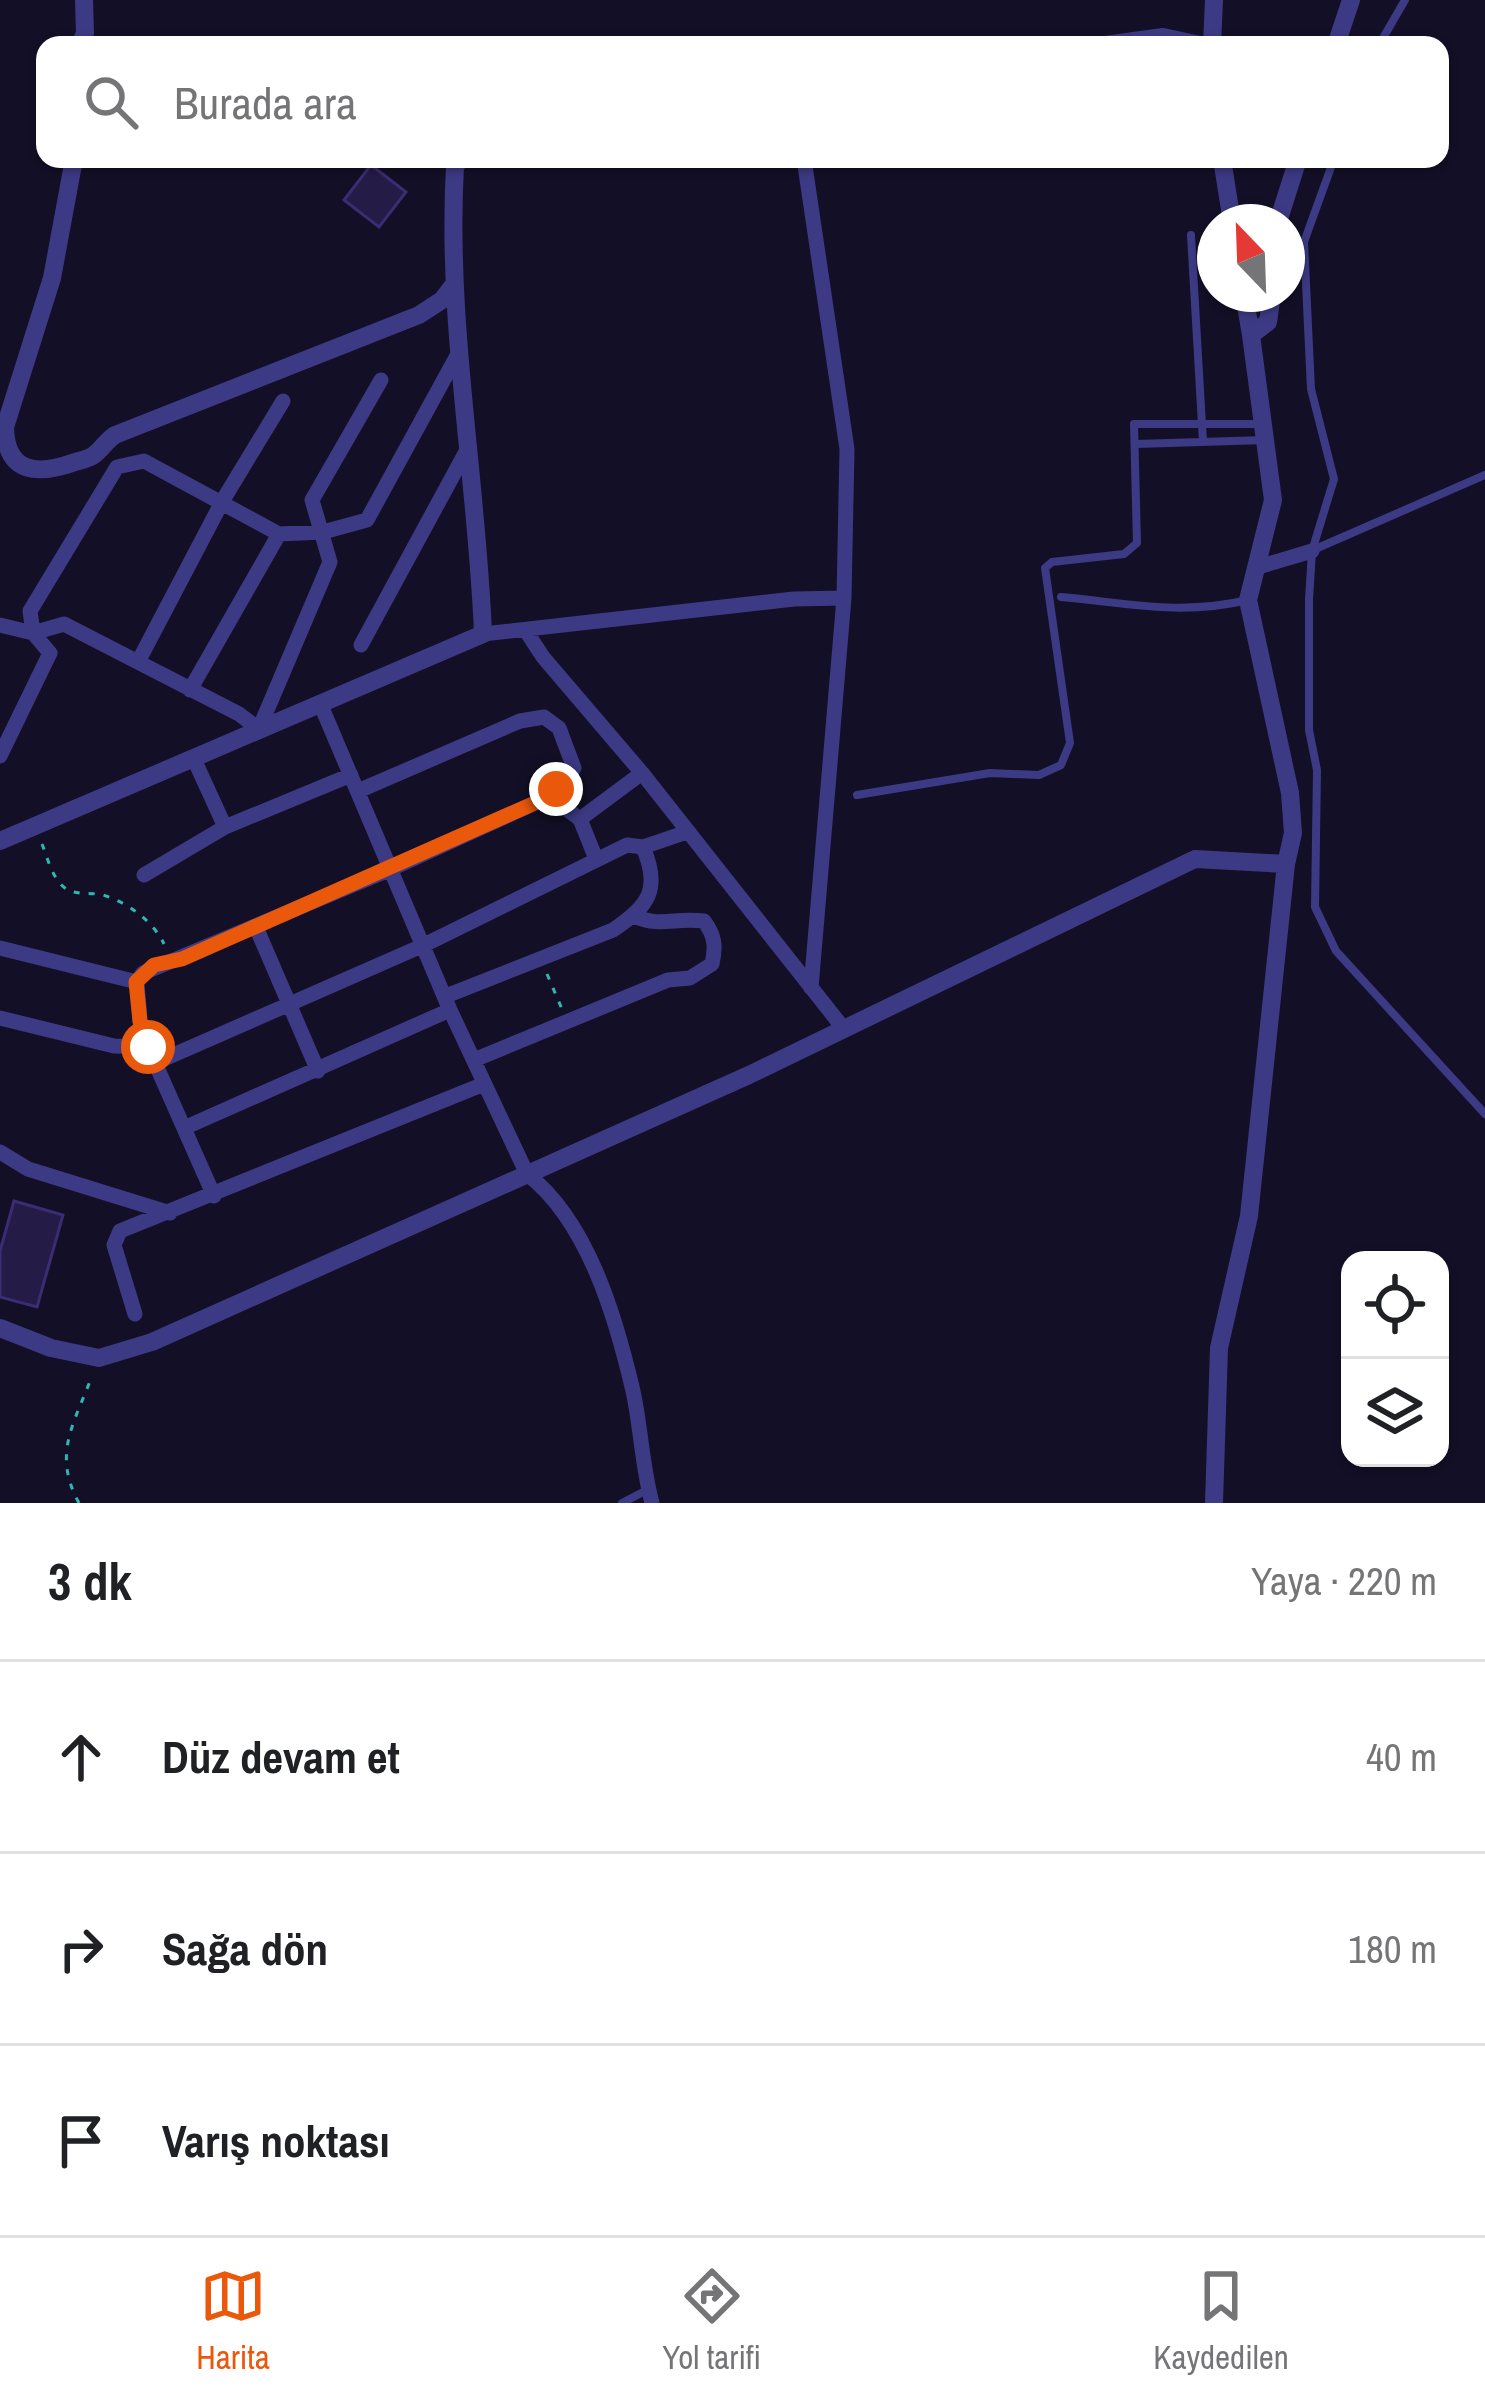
<!DOCTYPE html>
<html lang="tr">
<meta charset="utf-8">
<style>
body{margin:0;font-family:"Archivo Narrow",sans-serif;background:#f6f6f6;color:#202124}
.controls{position:absolute;right:36px;bottom:36px;display:grid;overflow:hidden;border-radius:24px;box-shadow:0 3px 9px #0004}
.controls button{width:108px;height:108px;display:grid;place-items:center;padding:0;border:0;border-bottom:3px solid #e0e0e0;background:#fff;color:#202124;font:60px sans-serif}
.compass{position:absolute;left:1197px;top:204px;width:108px;height:108px;border-radius:50%;background:#fff;box-shadow:0 3px 9px #0004;rotate:337deg}
.stop{position:absolute;width:36px;height:36px;margin:-27px;border:9px solid #ea580c;border-radius:50%;background:#fff}
.stop.end{background:#ea580c;border-color:#fff;box-shadow:0 3px 12px #0008}
.list{margin:0;padding:0;list-style:none}
h2{display:flex;justify-content:space-between;align-items:center;height:156px;margin:0;padding:0 48px;font-size:51px}
h2 small{font-size:39px;font-weight:400;color:#757577}
.list li{display:grid;grid-template-columns:78px 1fr auto;gap:36px;align-items:center;box-sizing:border-box;height:192px;padding:0 48px;border-top:3px solid #e0e0e0}
.list b{display:block;font-size:45px;white-space:nowrap}
.list em{font-size:39px;font-style:normal;color:#757577}
.icon{flex:none;width:66px;height:66px;fill:none;stroke:currentColor;stroke-width:2;stroke-linecap:round;stroke-linejoin:round}
.map{position:relative;flex:none;width:1485px;height:1503px;overflow:hidden}
.search{position:absolute;background:#fff;box-shadow:0 3px 9px #0004;left:36px;right:36px;top:36px;height:132px;display:flex;align-items:center;gap:30px;box-sizing:border-box;padding:0 42px;border-radius:24px;color:#757577;font-size:45px}
.sheet{height:732px;background:#fff}
nav{display:flex;justify-content:space-around;align-items:center;box-sizing:border-box;height:168px;border-top:3px solid #e0e0e0;background:#fff;font-size:33px;color:#757577}
nav a{display:grid;justify-items:center;gap:6px}
nav .on{color:#ea580c}
.map>svg:first-child{display:block}
.building{fill:#241b47;stroke:#3b2d73;stroke-width:3}
.lines{fill:none;stroke-linecap:round;stroke-linejoin:round}
.path{stroke:#2fb8b0;stroke-width:3;stroke-dasharray:6 9;stroke-linecap:butt}
.service{stroke:#3d3a85;stroke-width:8}
.minor{stroke:#3d3a85;stroke-width:15}
.tertiary{stroke:#3d3a85;stroke-width:18}
.route{stroke:#ea580c;stroke-width:15}
</style>
<div class="map">
<svg width="1485" height="1503" viewBox="0 0 1485 1503">
<rect width="100%" height="100%" fill="#130f26"/>
<path class="building" d="M 371,165 L 406,192 L 379,227 L 344,200 Z
M 14,1201 L 63,1215 L 37,1307 L 0,1297 L 0,1251 Z"/>
<g class="lines">
<path class="path" d="M 42,844 C 48,859 52,878 65,888 C 76,896 90,892 103,895 C 127,902 153,921 164,944
M 547,974 L 562,1009
M 79,1503 C 52,1454 74,1424 92,1376"/>
<path class="service" d="M 1379,45 L 1405,0
M 1334,159 L 1304,242 L 1311,389 L 1334,479 L 1312,551 L 1309,600 L 1309,730 L 1317,770 L 1315,907 L 1336,951 L 1485,1114
M 1191,235 L 1203,442
M 1136,444 L 1266,440
M 1313,550 L 1485,475
M 1061,597 C 1128,603 1180,616 1248,600
M 857,795 L 990,773 L 1039,775 L 1061,765 L 1070,743 L 1045,568 L 1052,562 L 1124,554 L 1137,543 L 1134,424 L 1260,424
M 622,1503 L 647,1490"/>
<path class="minor" d="M 804,159 L 847,449 L 844,598 L 811,988
M 1255,568 L 1312,551
M 0,625 L 33,633 L 64,624 L 239,714 L 259,729 L 330,562 L 312,500 L 381,380
M 526,631 L 543,657 L 642,773 L 844,1029
M 483,634 L 794,599 L 844,598
M 361,645 L 468,448
M 138,662 L 223,500 L 283,401
M 190,690 L 279,534
M 320,703 L 450,1010 L 527,1174 C 588,1221 616,1318 633,1391 C 641,1428 642,1466 652,1503
M 0,756 L 50,653 L 33,633 L 30,611 L 117,467 L 144,461 L 279,534 L 323,532 L 367,520 L 459,352
M 193,757 L 225,827
M 556,789 L 565,808 L 580,819
M 643,847 L 687,832
M 596,859 L 580,819 L 642,773
M 144,875 L 225,827 L 351,775
M 256,927 L 318,1071
M 0,948 L 137,982
M 0,1018 L 114,1046 L 148,1047
M 474,1060 L 668,980 L 690,978 L 712,964 C 716,946 715,936 704,921 C 674,917 662,928 634,916
M 155,1063 L 424,945 L 627,845 L 643,847 C 661,889 649,906 613,930 L 446,996
M 184,1128 L 450,1010
M 0,1152 L 28,1169 L 170,1213
M 214,1196 L 148,1047 L 140,1021 L 137,982 L 143,973 L 391,869 L 544,799 L 574,768 L 559,728 L 544,717 L 520,721 L 358,791
M 135,1314 L 114,1245 L 120,1231 L 484,1084"/>
<path class="tertiary" d="M 80,45 L 85,33 L 84,0
M 1105,45 L 1163,37 L 1200,45
M 1212,45 L 1214,0
M 1336,45 L 1351,0
M 74,159 L 52,278 L 5,427 C 6,475 39,475 75,462 C 81,460 89,459 94,455 C 102,449 106,441 115,435 L 419,315 L 442,300 L 452,287
M 1222,159 L 1232,222
M 1278,222 L 1298,159
M 1244,294 L 1251,335
M 0,841 L 483,634 C 477,478 446,323 455,166 L 461,159
M 0,1328 L 51,1348 L 99,1358 L 152,1342 L 749,1075 L 1195,859 L 1286,864 L 1293,833 L 1290,793 L 1248,600 L 1273,500 L 1251,335 L 1268,322 L 1272,294
M 1214,1503 L 1219,1348 L 1249,1216 L 1286,864"/>
</g>
<g class="lines">
<path class="route" d="M 148,1047 L 140,1021 L 136,982 L 154,965 L 182,959 L 544,799 L 556,789"/>
</g>
</svg>
<div class="controls">
<button><svg class="icon" aria-label="locate" viewBox="0 0 24 24"><circle cx="12" cy="12" r="6"/><path d="M12 2v4M12 18v4M2 12h4M18 12h4"/></svg></button>
<button><svg class="icon" aria-label="layers" viewBox="0 0 24 24"><path d="M12 4l9 5-9 5-9-5zM3 14l9 5 9-5"/></svg></button>
</div>
<svg class="compass" viewBox="-18 -18 36 36"><path d="M0-13l5 13h-10z" fill="#e53935"/><path d="M0 13l5-13h-10z" fill="#757577"/></svg>
<div class="stop" style="left:148px;top:1047px"></div>
<div class="stop end" style="left:556px;top:789px"></div>
<div class="search"><svg class="icon" aria-label="search" viewBox="0 0 24 24"><circle cx="10" cy="10" r="6"/><path d="M15 15l6 6"/></svg>Burada ara</div>
</div>
<section class="sheet">
<h2>3 dk<small>Yaya · 220 m</small></h2>
<ul class="list">
<li><svg class="icon" aria-label="ahead" viewBox="0 0 24 24"><path d="M12 20V5M6 11l6-6 6 6"/></svg><div><b>Düz devam et</b></div><em>40 m</em></li>
<li><svg class="icon" aria-label="right" viewBox="0 0 24 24"><path d="M7 20v-9h11M14 6l5 5-5 5"/></svg><div><b>Sağa dön</b></div><em>180 m</em></li>
<li><svg class="icon" aria-label="arrive" viewBox="0 0 24 24"><path d="M6 21V4h12l-3 4 3 4H6"/></svg><div><b>Varış noktası</b></div></li>
</ul>
</section>
<nav>
<a class="on"><svg class="icon" aria-label="map" viewBox="0 0 24 24"><path d="M3 6l6-2 6 2 6-2v14l-6 2-6-2-6 2zM9 4v14M15 6v14"/></svg>Harita</a>
<a><svg class="icon" aria-label="directions" viewBox="0 0 24 24"><path d="M12 3l9 9-9 9-9-9zM9 14v-3h6M13 9l2 2-2 2"/></svg>Yol tarifi</a>
<a><svg class="icon" aria-label="saved" viewBox="0 0 24 24"><path d="M7 4h10v16l-5-4-5 4z"/></svg>Kaydedilen</a>
</nav>
